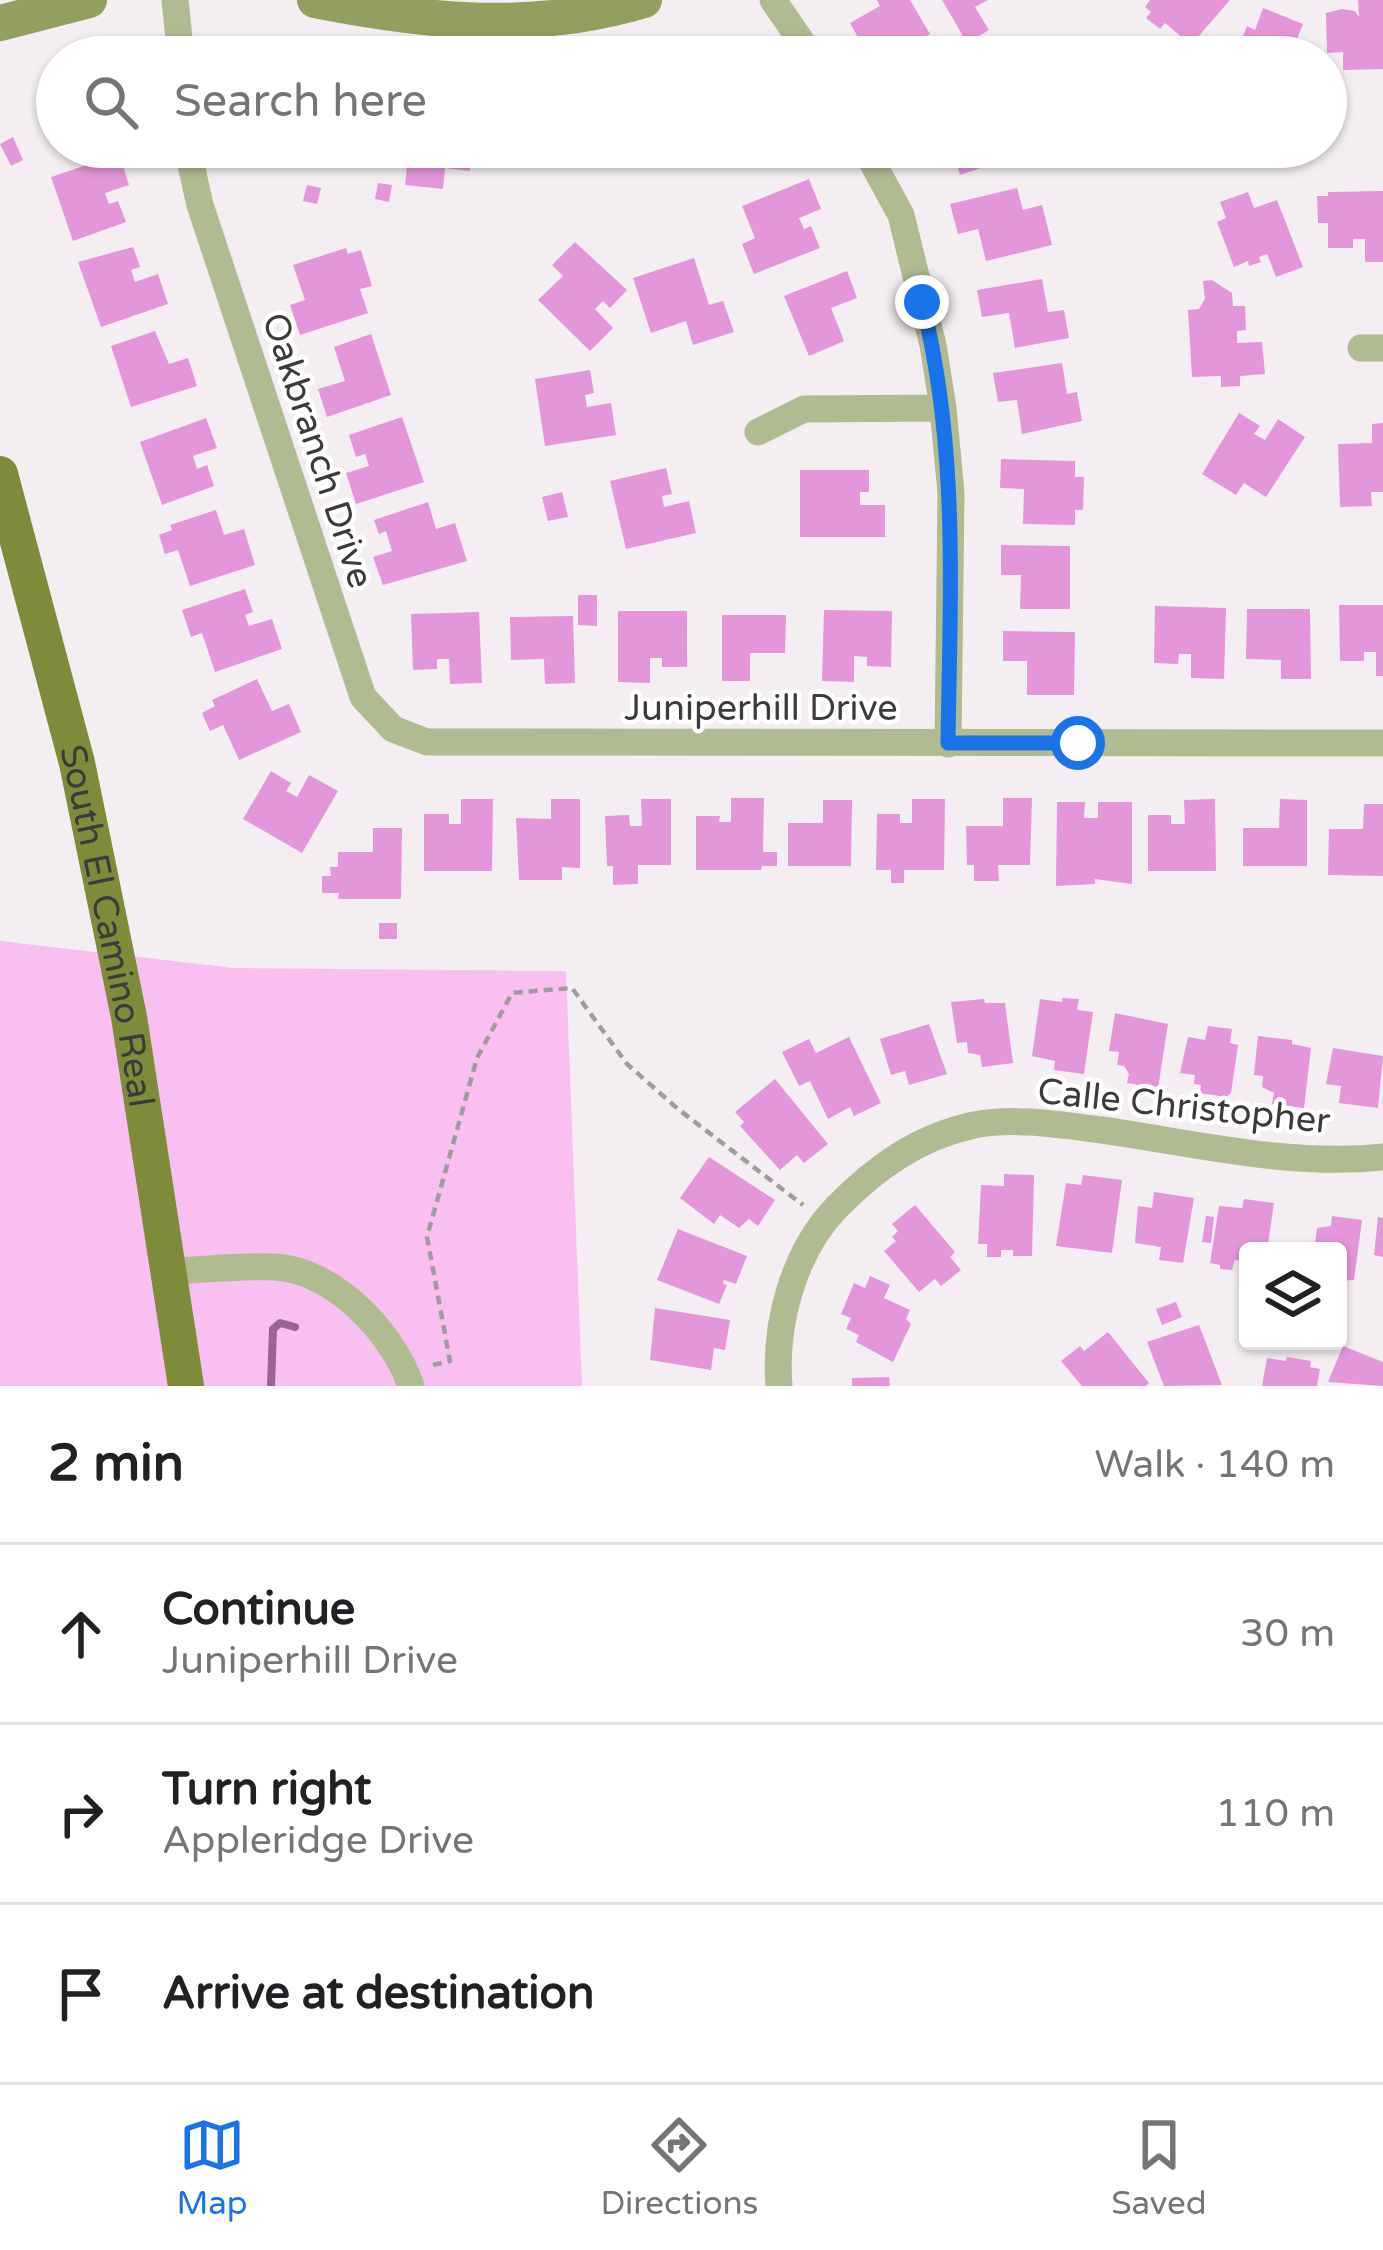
<!DOCTYPE html>
<meta charset="utf-8">
<style>
body{margin:0;font-family:"Varela Round",sans-serif;background:#f6f6f6;color:#202124}
.controls{position:absolute;right:36px;bottom:36px;display:grid;overflow:hidden;border-radius:12px;box-shadow:0 3px 9px #0004}
.controls button{width:108px;height:108px;display:grid;place-items:center;padding:0;border:0;border-bottom:3px solid #e0e0e0;background:#fff;color:#202124;font:60px sans-serif}
.stop{position:absolute;width:36px;height:36px;margin:-27px;border:9px solid #1a73e8;border-radius:50%;background:#fff}
.stop.end{background:#1a73e8;border-color:#fff;box-shadow:0 3px 12px #0008}
.list{margin:0;padding:0;list-style:none}
h2{display:flex;justify-content:space-between;align-items:center;height:156px;margin:0;padding:0 48px;font-size:51px}
h2 small{font-size:39px;font-weight:400;color:#757577}
.list li{display:grid;grid-template-columns:78px 1fr auto;gap:36px;align-items:center;box-sizing:border-box;height:180px;padding:0 48px;border-top:3px solid #e0e0e0}
.list b{display:block;font-size:45px;white-space:nowrap}
.list p{margin:0;font-size:39px;white-space:nowrap;color:#757577}
.list em{font-size:39px;font-style:normal;color:#757577}
.icon{flex:none;width:66px;height:66px;fill:none;stroke:currentColor;stroke-width:2;stroke-linecap:round;stroke-linejoin:round}
.map{position:relative;flex:none;width:1383px;height:1386px;overflow:hidden}
.search{position:absolute;background:#fff;box-shadow:0 3px 9px #0004;left:36px;right:36px;top:36px;height:132px;display:flex;align-items:center;gap:30px;box-sizing:border-box;padding:0 42px;border-radius:66px;color:#757577;font-size:45px}
.sheet{height:696px;background:#fff}
nav{display:flex;justify-content:space-around;align-items:center;box-sizing:border-box;height:168px;border-top:3px solid #e0e0e0;background:#fff;font-size:33px;color:#757577}
nav a{display:grid;justify-items:center;gap:6px}
nav .on{color:#1a73e8}
.map>svg:first-child{display:block}
.green{fill:#f9bff0}
.lines{fill:none;stroke-linecap:round;stroke-linejoin:round}
.stream{stroke:#996593;stroke-width:8}
.building{fill:#e396da}
.path{stroke:#9f9b9e;stroke-width:4.5;stroke-dasharray:9 6;stroke-linecap:butt}
.street{stroke:#b1bb92;stroke-width:27}
.secondary{stroke:#939f61;stroke-width:36}
.primary{stroke:#7d8b3b;stroke-width:36}
.route{stroke:#1a73e8;stroke-width:15}
.labels{text-anchor:middle;stroke-width:9;stroke-linejoin:round;paint-order:stroke}
.street-label{font-size:36px;fill:#3d3a3c;stroke:#fff}
</style>
<div class="map">
<svg width="1383" height="1386" viewBox="0 0 1383 1386">
<rect width="100%" height="100%" fill="#f4eef3"/>
<path class="green" d="M 0,941 L 234,968 L 566,971 L 582,1386 L 0,1386 Z"/>
<g class="lines">
<path class="stream" d="M 271,1386 L 273,1329 L 280,1323 L 295,1327"/>
</g>
<path class="building" d="M 877,0 L 910,0 L 930,34 L 901,51 L 904,57 L 869,57 L 850,23 L 880,6 Z
M 942,0 L 988,0 L 975,7 L 989,30 L 967,43 Z
M 1150,0 L 1230,0 L 1191,45 L 1165,23 L 1160,29 L 1146,18 L 1151,12 L 1145,7 Z
M 1358,0 L 1383,0 L 1383,69 L 1343,70 L 1343,52 L 1327,53 L 1326,13 L 1342,9 L 1355,11 L 1359,17 Z
M 1263,8 L 1303,24 L 1290,57 L 1235,57 L 1247,26 L 1255,30 Z
M 57,86 L 57,132 L 56,132 L 43,90 Z
M 13,137 L 23,160 L 11,166 L 0,144 Z
M 234,147 L 274,147 L 272,160 L 233,153 Z
M 327,147 L 382,147 L 380,156 L 349,151 L 346,166 L 324,162 Z
M 409,147 L 472,147 L 470,171 L 445,168 L 443,189 L 405,185 Z
M 502,147 L 566,147 L 566,161 L 502,162 Z
M 599,147 L 662,147 L 663,150 L 601,158 Z
M 712,147 L 749,147 L 749,148 L 716,159 Z
M 951,147 L 991,147 L 996,163 L 960,175 Z
M 119,154 L 129,185 L 105,193 L 109,204 L 118,201 L 126,222 L 73,241 L 51,177 Z
M 809,179 L 821,209 L 799,218 L 804,229 L 811,226 L 820,248 L 754,274 L 742,244 L 755,238 L 742,206 Z
M 378,183 L 392,185 L 389,202 L 375,199 Z
M 307,185 L 321,188 L 317,204 L 303,201 Z
M 1017,188 L 1023,210 L 1042,205 L 1052,245 L 986,261 L 978,229 L 958,234 L 950,204 Z
M 1383,191 L 1383,262 L 1365,262 L 1365,239 L 1353,239 L 1353,248 L 1328,248 L 1328,223 L 1318,223 L 1317,196 L 1328,196 L 1328,192 Z
M 1248,192 L 1254,208 L 1277,200 L 1303,267 L 1276,277 L 1267,254 L 1259,257 L 1261,262 L 1249,266 L 1248,261 L 1234,267 L 1217,222 L 1226,218 L 1220,202 Z
M 575,242 L 627,290 L 610,308 L 603,301 L 595,309 L 613,328 L 590,351 L 538,300 L 563,276 L 552,265 Z
M 133,247 L 140,267 L 131,270 L 135,282 L 158,274 L 168,304 L 101,327 L 78,262 Z
M 346,248 L 348,254 L 361,250 L 372,286 L 360,289 L 368,313 L 300,335 L 290,305 L 305,300 L 293,265 Z
M 694,258 L 709,305 L 723,301 L 734,332 L 693,345 L 686,321 L 651,333 L 633,278 Z
M 847,271 L 857,298 L 831,308 L 844,341 L 809,356 L 784,296 Z
M 1042,279 L 1048,312 L 1064,310 L 1069,338 L 1015,348 L 1009,313 L 982,317 L 977,290 Z
M 1212,280 L 1232,293 L 1233,306 L 1245,306 L 1246,330 L 1237,331 L 1237,343 L 1262,342 L 1265,374 L 1240,376 L 1240,386 L 1221,387 L 1221,376 L 1192,377 L 1188,310 L 1199,309 L 1205,299 L 1203,281 Z
M 155,331 L 169,364 L 188,358 L 197,386 L 131,407 L 111,346 Z
M 371,334 L 391,395 L 327,417 L 318,389 L 345,381 L 334,347 Z
M 1062,363 L 1067,394 L 1077,392 L 1082,421 L 1022,434 L 1017,400 L 998,402 L 993,373 Z
M 590,370 L 594,393 L 585,395 L 587,407 L 611,403 L 616,435 L 545,446 L 535,379 Z
M 1239,413 L 1260,426 L 1254,434 L 1265,440 L 1278,419 L 1305,437 L 1266,497 L 1244,483 L 1236,495 L 1202,474 Z
M 402,417 L 424,482 L 356,504 L 346,473 L 369,466 L 365,454 L 356,457 L 349,435 Z
M 206,418 L 217,448 L 193,456 L 197,469 L 207,465 L 214,486 L 162,505 L 140,442 Z
M 1383,423 L 1383,492 L 1371,492 L 1372,506 L 1340,507 L 1338,444 L 1372,443 L 1372,424 Z
M 1001,459 L 1075,461 L 1075,477 L 1084,477 L 1083,510 L 1075,510 L 1075,525 L 1023,524 L 1024,489 L 1000,488 Z
M 666,468 L 672,494 L 662,496 L 664,507 L 689,501 L 696,533 L 626,549 L 610,481 Z
M 800,470 L 869,470 L 869,492 L 860,492 L 860,505 L 885,505 L 885,537 L 800,537 Z
M 562,492 L 568,517 L 548,521 L 542,497 Z
M 428,502 L 436,529 L 455,523 L 467,561 L 383,585 L 373,557 L 392,551 L 386,531 L 379,534 L 374,520 Z
M 216,510 L 224,535 L 244,529 L 255,565 L 190,586 L 178,550 L 165,554 L 159,535 L 172,530 L 170,525 Z
M 1001,545 L 1070,546 L 1070,609 L 1020,609 L 1021,575 L 1001,575 Z
M 245,589 L 253,612 L 245,615 L 249,626 L 272,619 L 282,649 L 215,672 L 202,633 L 191,637 L 182,610 Z
M 578,595 L 597,595 L 597,626 L 578,625 Z
M 1339,605 L 1383,605 L 1383,676 L 1376,676 L 1376,652 L 1364,652 L 1364,661 L 1340,661 Z
M 1155,606 L 1226,608 L 1224,679 L 1191,678 L 1191,654 L 1179,654 L 1178,664 L 1154,663 Z
M 1247,609 L 1310,609 L 1311,679 L 1281,679 L 1281,660 L 1246,659 Z
M 824,610 L 892,611 L 891,667 L 867,666 L 867,657 L 854,656 L 854,682 L 822,681 Z
M 618,611 L 687,611 L 687,667 L 662,667 L 662,658 L 650,658 L 650,683 L 618,682 Z
M 479,612 L 482,683 L 450,684 L 449,659 L 437,659 L 437,669 L 413,670 L 411,614 Z
M 722,615 L 786,615 L 785,653 L 750,653 L 750,681 L 722,681 Z
M 573,616 L 575,683 L 545,684 L 544,659 L 511,660 L 510,617 Z
M 1003,631 L 1075,632 L 1074,695 L 1027,695 L 1027,661 L 1003,661 Z
M 257,679 L 272,711 L 289,704 L 301,732 L 239,760 L 223,725 L 210,731 L 202,713 L 215,706 L 212,700 Z
M 271,771 L 291,783 L 286,791 L 297,797 L 309,775 L 338,791 L 302,853 L 243,819 Z
M 731,798 L 764,798 L 763,852 L 777,852 L 777,866 L 762,866 L 761,870 L 696,870 L 696,816 L 720,816 L 719,822 L 731,822 Z
M 1003,798 L 1032,798 L 1030,865 L 998,865 L 999,881 L 974,881 L 974,865 L 967,865 L 966,826 L 1003,826 Z
M 461,799 L 493,799 L 492,871 L 424,871 L 424,814 L 449,814 L 449,824 L 461,824 Z
M 551,799 L 580,799 L 580,868 L 562,867 L 562,880 L 519,880 L 516,818 L 551,819 Z
M 641,799 L 671,799 L 671,865 L 638,865 L 638,884 L 613,885 L 613,866 L 607,866 L 605,816 L 629,815 L 630,826 L 642,826 Z
M 912,799 L 945,799 L 944,870 L 904,870 L 904,883 L 891,883 L 891,870 L 876,870 L 877,814 L 900,814 L 900,823 L 912,823 Z
M 1215,799 L 1216,871 L 1148,871 L 1148,815 L 1171,815 L 1171,824 L 1185,824 L 1184,800 Z
M 1280,799 L 1307,800 L 1307,866 L 1243,866 L 1243,828 L 1279,828 Z
M 823,800 L 852,800 L 851,866 L 788,866 L 788,823 L 823,823 Z
M 1057,802 L 1085,802 L 1084,818 L 1098,818 L 1098,802 L 1132,802 L 1132,884 L 1095,879 L 1095,884 L 1056,886 Z
M 1364,804 L 1383,804 L 1383,876 L 1328,875 L 1329,829 L 1363,829 Z
M 373,828 L 402,828 L 401,899 L 338,899 L 339,893 L 322,893 L 322,876 L 331,876 L 330,867 L 338,867 L 338,852 L 373,852 Z
M 379,923 L 397,923 L 397,939 L 379,939 Z
M 1062,998 L 1079,999 L 1077,1010 L 1093,1012 L 1084,1074 L 1054,1070 L 1055,1061 L 1032,1056 L 1040,999 L 1062,1002 Z
M 984,999 L 985,1003 L 1005,1003 L 1013,1063 L 982,1067 L 980,1055 L 968,1053 L 967,1042 L 957,1043 L 951,1002 Z
M 1115,1013 L 1168,1024 L 1158,1088 L 1127,1083 L 1129,1074 L 1124,1066 L 1117,1065 L 1119,1052 L 1109,1051 Z
M 929,1024 L 947,1074 L 909,1085 L 905,1071 L 891,1075 L 880,1039 Z
M 1208,1026 L 1232,1029 L 1230,1043 L 1238,1045 L 1231,1093 L 1226,1097 L 1200,1093 L 1201,1085 L 1194,1084 L 1195,1075 L 1180,1073 L 1188,1037 L 1205,1040 Z
M 1258,1036 L 1292,1040 L 1292,1044 L 1311,1048 L 1304,1108 L 1272,1104 L 1274,1093 L 1262,1087 L 1263,1076 L 1254,1075 Z
M 849,1037 L 881,1103 L 854,1116 L 850,1107 L 828,1119 L 810,1081 L 799,1086 L 782,1052 L 809,1039 L 816,1053 Z
M 1333,1048 L 1383,1056 L 1378,1108 L 1339,1103 L 1341,1086 L 1326,1084 Z
M 775,1079 L 828,1144 L 804,1163 L 797,1155 L 780,1170 L 740,1126 L 744,1122 L 735,1112 Z
M 709,1157 L 775,1200 L 758,1226 L 749,1219 L 739,1228 L 720,1215 L 714,1224 L 680,1198 Z
M 1004,1174 L 1034,1175 L 1032,1256 L 1013,1256 L 1013,1250 L 1001,1250 L 1001,1257 L 987,1257 L 987,1244 L 978,1244 L 981,1185 L 1004,1186 Z
M 1083,1175 L 1122,1180 L 1112,1253 L 1056,1246 L 1066,1183 L 1081,1185 Z
M 1154,1192 L 1194,1198 L 1183,1263 L 1159,1260 L 1161,1247 L 1135,1243 L 1138,1206 L 1152,1208 Z
M 1244,1199 L 1274,1203 L 1267,1251 L 1248,1251 L 1248,1262 L 1235,1260 L 1232,1270 L 1220,1269 L 1220,1265 L 1210,1263 L 1219,1206 L 1242,1208 Z
M 915,1205 L 955,1252 L 950,1257 L 961,1270 L 941,1286 L 935,1279 L 919,1292 L 884,1251 L 896,1241 L 892,1237 L 898,1231 L 892,1224 Z
M 1206,1216 L 1214,1217 L 1211,1243 L 1202,1242 Z
M 1332,1216 L 1362,1220 L 1354,1280 L 1338,1281 L 1338,1251 L 1306,1251 L 1306,1243 L 1315,1244 L 1317,1228 L 1331,1226 Z
M 1378,1217 L 1383,1218 L 1383,1257 L 1374,1255 Z
M 678,1229 L 747,1256 L 736,1284 L 724,1280 L 723,1284 L 727,1285 L 719,1304 L 657,1280 Z
M 870,1276 L 890,1285 L 884,1298 L 910,1310 L 906,1319 L 911,1324 L 893,1362 L 856,1342 L 859,1335 L 846,1329 L 851,1318 L 841,1314 L 854,1283 L 865,1288 Z
M 1176,1302 L 1182,1317 L 1162,1325 L 1156,1309 Z
M 655,1308 L 730,1320 L 725,1350 L 714,1348 L 711,1370 L 650,1360 Z
M 1199,1325 L 1222,1385 L 1164,1386 L 1147,1342 Z
M 1108,1332 L 1149,1383 L 1146,1386 L 1082,1386 L 1061,1361 L 1080,1346 L 1084,1351 Z
M 1343,1346 L 1383,1362 L 1383,1386 L 1328,1382 Z
M 1287,1357 L 1311,1361 L 1310,1367 L 1320,1369 L 1317,1386 L 1262,1386 L 1267,1358 L 1286,1361 Z
M 889,1377 L 890,1386 L 852,1386 L 852,1378 Z"/>
<g class="lines">
<path class="path" d="M 433,1365 L 450,1361 L 427,1237 L 477,1058 L 512,993 L 572,988 L 627,1064 L 678,1109 L 803,1205"/>
<path class="street" d="M 175,0 L 181,57
M 773,0 L 812,57
M 187,147 L 200,205 L 363,697 L 393,729 L 427,742 L 1383,743
M 864,147 L 901,215 L 933,345 L 943,408 L 951,493 L 948,744
M 1361,348 L 1383,348
M 758,432 L 804,409 L 943,408
M 170,1271 C 205,1270 241,1265 275,1267 C 334,1270 394,1334 411,1386
M 779,1386 C 774,1325 793,1253 836,1208 C 875,1168 918,1137 974,1125 C 1016,1117 1061,1125 1102,1130 C 1193,1143 1290,1167 1383,1157"/>
<path class="secondary" d="M 315,0 C 426,22 534,33 644,0
M 0,23 L 89,0"/>
<path class="primary" id="s1" d="M 0,474 L 77,763 L 129,1017 L 186,1386"/>
</g>
<g class="lines">
<path class="route" d="M 922,302 C 959,447 950,595 948,743 L 1078,743"/>
</g>
<g class="labels">
<g class="street-label">
<text transform="translate(319 450) rotate(72)" y="13">Oakbranch Drive</text>
<text x="761" y="720">Juniperhill Drive</text>
<text dy="13" stroke="none"><textPath href="#s1" startOffset="465">South El Camino Real</textPath></text>
<text transform="translate(1184 1105) rotate(6)" y="13">Calle Christopher</text>
</g>
</g>
</svg>
<div class="controls">
<button><svg class="icon" aria-label="layers" viewBox="0 0 24 24"><path d="M12 4l9 5-9 5-9-5zM3 14l9 5 9-5"/></svg></button>
</div>
<div class="stop" style="left:1078px;top:743px"></div>
<div class="stop end" style="left:922px;top:302px"></div>
<div class="search"><svg class="icon" aria-label="search" viewBox="0 0 24 24"><circle cx="10" cy="10" r="6"/><path d="M15 15l6 6"/></svg>Search here</div>
</div>
<section class="sheet">
<h2>2 min<small>Walk · 140 m</small></h2>
<ul class="list">
<li><svg class="icon" aria-label="ahead" viewBox="0 0 24 24"><path d="M12 20V5M6 11l6-6 6 6"/></svg><div><b>Continue</b><p>Juniperhill Drive</p></div><em>30 m</em></li>
<li><svg class="icon" aria-label="right" viewBox="0 0 24 24"><path d="M7 20v-9h11M14 6l5 5-5 5"/></svg><div><b>Turn right</b><p>Appleridge Drive</p></div><em>110 m</em></li>
<li><svg class="icon" aria-label="arrive" viewBox="0 0 24 24"><path d="M6 21V4h12l-3 4 3 4H6"/></svg><div><b>Arrive at destination</b></div></li>
</ul>
</section>
<nav>
<a class="on"><svg class="icon" aria-label="map" viewBox="0 0 24 24"><path d="M3 6l6-2 6 2 6-2v14l-6 2-6-2-6 2zM9 4v14M15 6v14"/></svg>Map</a>
<a><svg class="icon" aria-label="directions" viewBox="0 0 24 24"><path d="M12 3l9 9-9 9-9-9zM9 14v-3h6M13 9l2 2-2 2"/></svg>Directions</a>
<a><svg class="icon" aria-label="saved" viewBox="0 0 24 24"><path d="M7 4h10v16l-5-4-5 4z"/></svg>Saved</a>
</nav>
